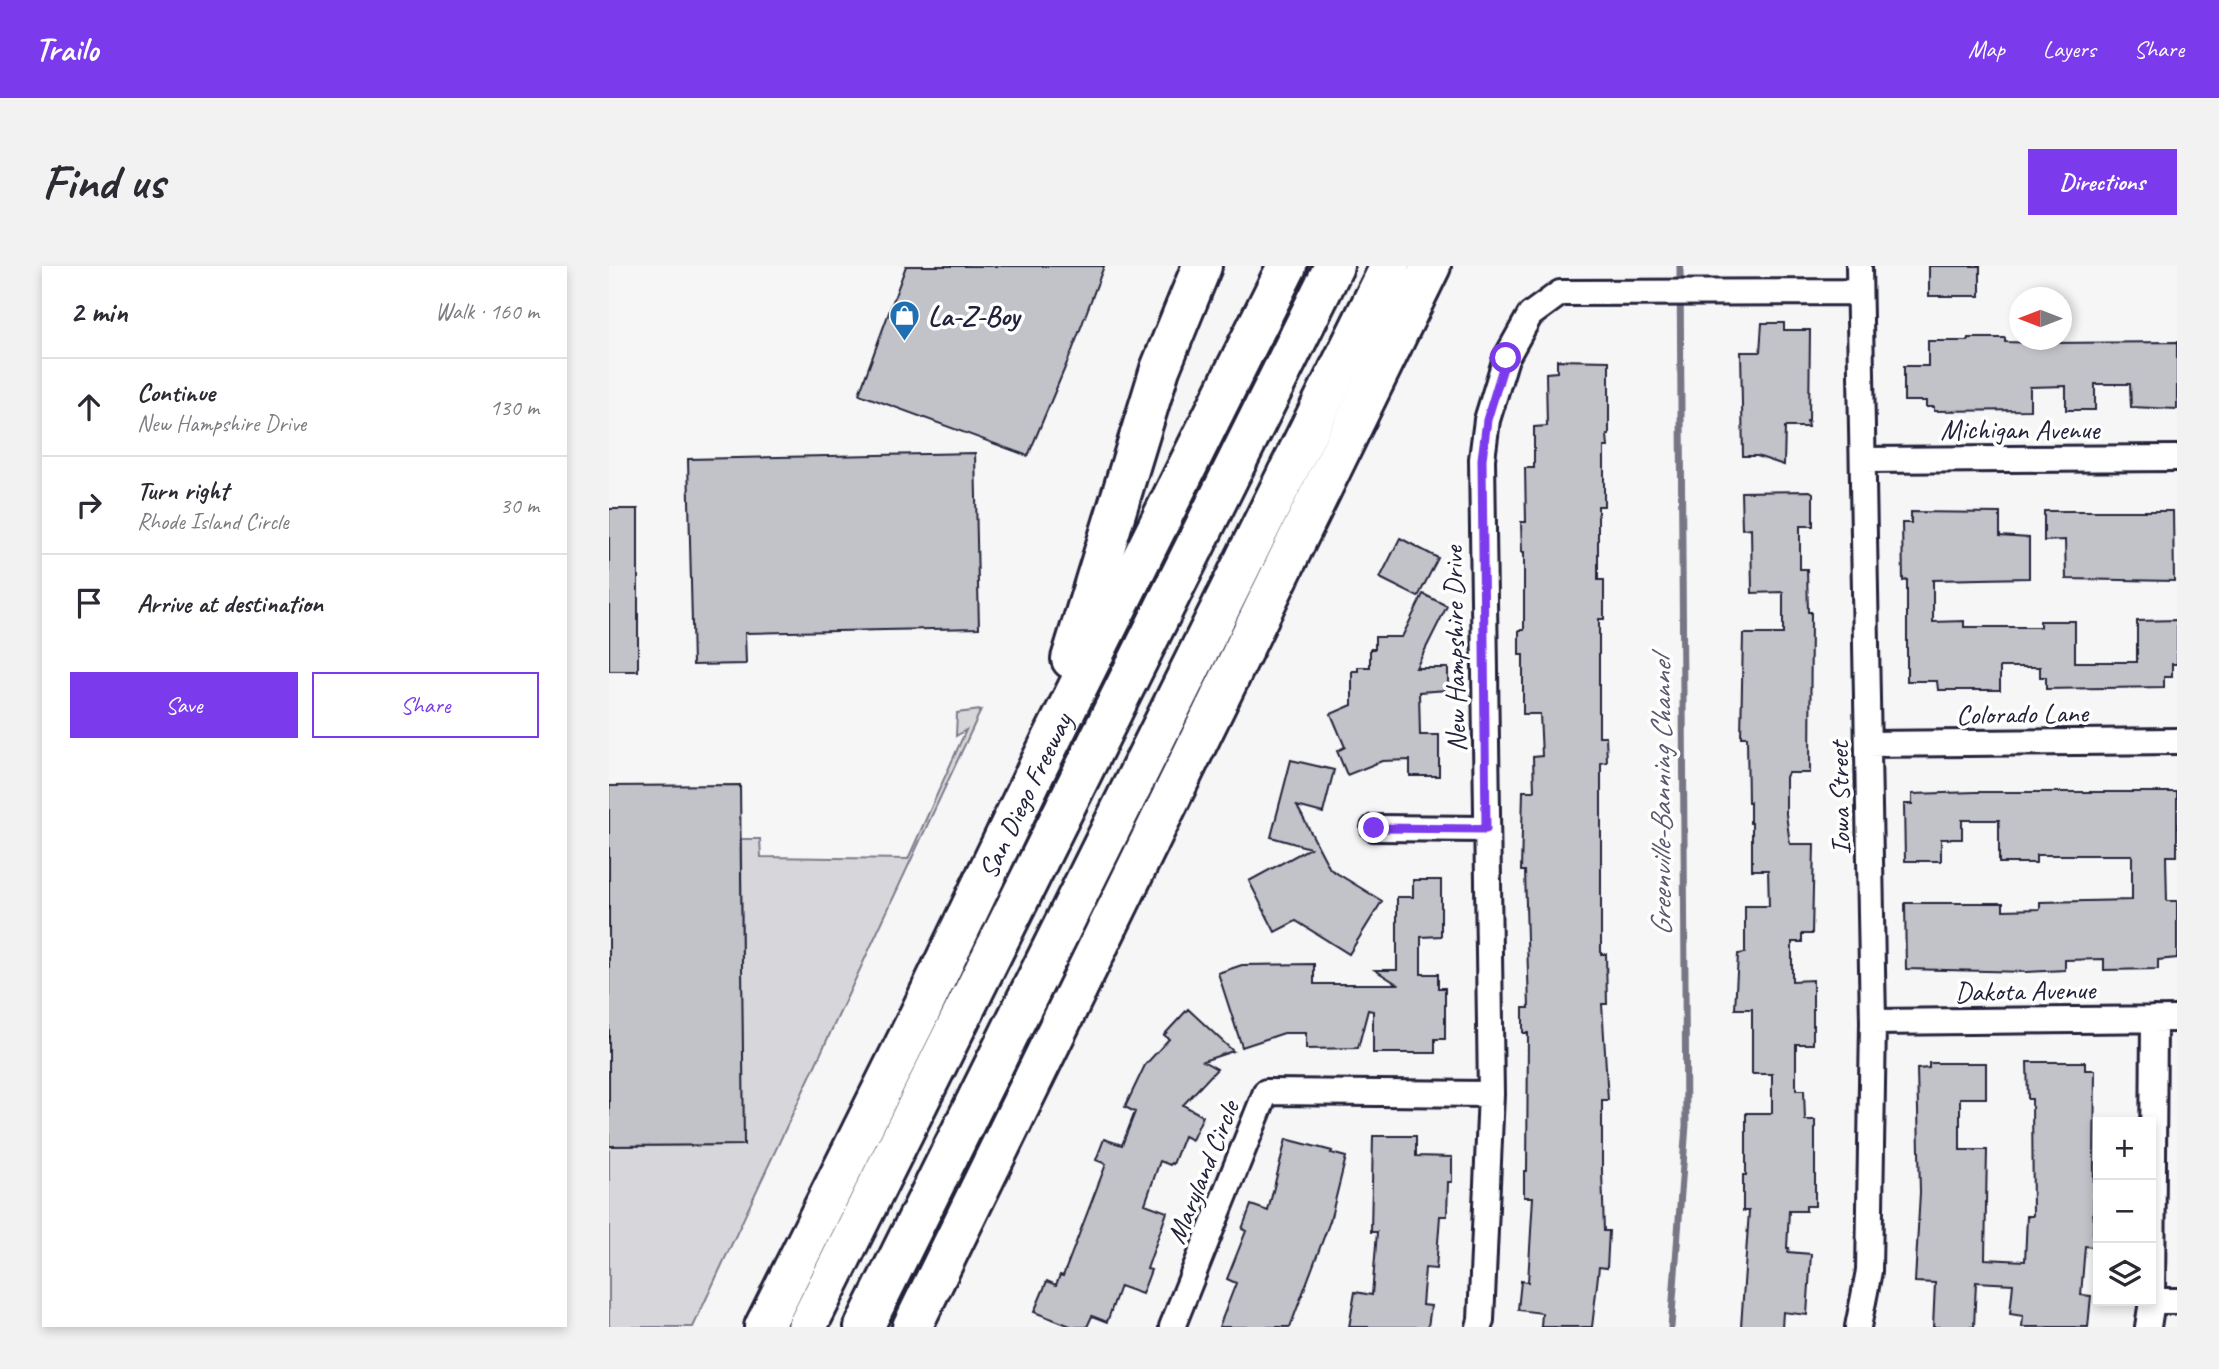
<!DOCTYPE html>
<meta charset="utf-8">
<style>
body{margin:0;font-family:Caveat,sans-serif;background:#f2f2f3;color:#2b2b33}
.controls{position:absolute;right:21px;bottom:21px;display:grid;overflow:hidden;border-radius:0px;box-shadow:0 4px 10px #0003}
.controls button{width:63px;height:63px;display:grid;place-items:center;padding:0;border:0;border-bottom:2px solid #e1e1e2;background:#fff;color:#2b2b33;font:35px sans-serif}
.compass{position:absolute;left:1400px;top:21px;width:63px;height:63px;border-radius:50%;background:#fff;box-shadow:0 4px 10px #0003;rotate:270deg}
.stop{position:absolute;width:21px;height:21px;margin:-16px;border:5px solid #7c3aed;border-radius:50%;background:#fff}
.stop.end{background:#7c3aed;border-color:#fff;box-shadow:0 2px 7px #0008}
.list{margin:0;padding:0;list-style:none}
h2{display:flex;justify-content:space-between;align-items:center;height:91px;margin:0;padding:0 28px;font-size:30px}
h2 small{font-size:23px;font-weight:400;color:#7c7c81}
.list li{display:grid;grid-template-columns:46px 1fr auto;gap:21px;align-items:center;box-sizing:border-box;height:98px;padding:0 28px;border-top:2px solid #e1e1e2}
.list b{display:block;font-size:26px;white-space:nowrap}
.list p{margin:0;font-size:23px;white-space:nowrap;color:#7c7c81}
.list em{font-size:23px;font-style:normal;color:#7c7c81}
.actions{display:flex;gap:14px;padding:21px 28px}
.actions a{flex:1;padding:16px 0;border:2px solid #7c3aed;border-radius:0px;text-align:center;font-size:24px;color:#7c3aed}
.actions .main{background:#7c3aed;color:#fff}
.icon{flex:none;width:38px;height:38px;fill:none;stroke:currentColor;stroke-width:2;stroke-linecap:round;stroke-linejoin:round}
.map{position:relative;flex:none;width:1568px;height:1061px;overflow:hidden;border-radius:0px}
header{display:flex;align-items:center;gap:42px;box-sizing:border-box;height:98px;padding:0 35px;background:#7c3aed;color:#fff}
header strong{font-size:33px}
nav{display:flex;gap:38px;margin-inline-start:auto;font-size:24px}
.intro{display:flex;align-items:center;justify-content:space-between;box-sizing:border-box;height:168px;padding:0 42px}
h1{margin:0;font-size:49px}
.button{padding:18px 32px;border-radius:0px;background:#7c3aed;color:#fff;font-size:24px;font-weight:700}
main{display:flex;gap:42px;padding:0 42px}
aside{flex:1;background:#fff;border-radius:0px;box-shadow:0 4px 10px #0003}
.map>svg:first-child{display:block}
.green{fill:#d7d7db;stroke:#7c7c8b;stroke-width:2}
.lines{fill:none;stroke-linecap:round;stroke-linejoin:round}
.stream{stroke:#767685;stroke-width:7}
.building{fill:#c2c2c9;stroke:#22223b;stroke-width:2}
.street-casing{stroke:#22223b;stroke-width:30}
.highway-casing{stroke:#22223b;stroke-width:44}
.street{stroke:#fff;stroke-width:24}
.highway{stroke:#fff;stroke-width:38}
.route{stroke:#7c3aed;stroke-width:9}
.labels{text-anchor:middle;stroke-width:7;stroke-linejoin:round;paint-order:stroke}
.poi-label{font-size:28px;font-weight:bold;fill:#22223b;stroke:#fff;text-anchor:start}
.street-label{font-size:28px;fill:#22223b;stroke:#fff}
.water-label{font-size:30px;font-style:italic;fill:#5a5a6d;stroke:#fff}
</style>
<header>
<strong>Trailo</strong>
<nav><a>Map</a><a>Layers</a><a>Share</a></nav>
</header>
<div class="intro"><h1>Find us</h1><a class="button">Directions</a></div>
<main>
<aside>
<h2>2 min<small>Walk · 160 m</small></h2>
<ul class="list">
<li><svg class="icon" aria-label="ahead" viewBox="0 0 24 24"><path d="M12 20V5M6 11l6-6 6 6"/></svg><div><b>Continue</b><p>New Hampshire Drive</p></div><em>130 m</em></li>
<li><svg class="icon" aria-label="right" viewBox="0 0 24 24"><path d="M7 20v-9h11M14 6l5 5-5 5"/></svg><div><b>Turn right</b><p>Rhode Island Circle</p></div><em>30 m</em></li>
<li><svg class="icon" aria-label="arrive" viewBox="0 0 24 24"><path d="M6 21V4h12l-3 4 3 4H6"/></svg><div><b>Arrive at destination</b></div></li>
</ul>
<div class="actions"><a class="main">Save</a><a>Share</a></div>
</aside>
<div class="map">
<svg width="1568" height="1061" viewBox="0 0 1568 1061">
<rect width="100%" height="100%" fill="#f6f6f7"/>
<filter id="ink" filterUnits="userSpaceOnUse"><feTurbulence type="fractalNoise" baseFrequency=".0143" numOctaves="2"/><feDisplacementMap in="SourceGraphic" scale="14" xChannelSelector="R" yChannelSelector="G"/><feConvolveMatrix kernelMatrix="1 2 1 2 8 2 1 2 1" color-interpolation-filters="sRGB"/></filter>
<g filter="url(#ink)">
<path class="green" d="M 372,444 L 84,1061 L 0,1061 L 0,880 L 134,879 L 132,573 L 151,573 L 152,591 L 299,593 L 357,464 L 347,470 L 348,447 Z"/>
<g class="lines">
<path class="stream" d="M 1062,1061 L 1077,859 L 1071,0"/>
</g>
<path class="building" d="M 297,0 L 495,0 L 463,85 L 419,190 L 250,128 Z
M 1320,0 L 1371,0 L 1371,30 L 1320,30 Z
M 1153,57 L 1175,57 L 1175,64 L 1201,64 L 1200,155 L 1198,155 L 1199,161 L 1176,161 L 1175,199 L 1148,190 L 1134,190 L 1132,86 L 1151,86 Z
M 1359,72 L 1396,72 L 1396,76 L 1438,77 L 1568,76 L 1568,143 L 1522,141 L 1521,118 L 1486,118 L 1486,144 L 1457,144 L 1457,120 L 1421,121 L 1421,144 L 1325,145 L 1325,141 L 1317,141 L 1317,135 L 1295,135 L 1295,100 L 1319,100 L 1319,75 L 1359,75 Z
M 948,94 L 1000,95 L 1000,169 L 998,169 L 999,181 L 995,181 L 995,240 L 989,240 L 989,314 L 995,314 L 995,353 L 990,353 L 990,470 L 997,470 L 998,496 L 992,497 L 992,688 L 997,688 L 998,738 L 993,738 L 999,834 L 993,834 L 993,905 L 995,965 L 1000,965 L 998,1002 L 990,1001 L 983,1061 L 932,1061 L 933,1047 L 909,1044 L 912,1015 L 919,1016 L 924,931 L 915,931 L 915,905 L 918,905 L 919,767 L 914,767 L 914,742 L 920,742 L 916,605 L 912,605 L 914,525 L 925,525 L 924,491 L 933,490 L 931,448 L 914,448 L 914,389 L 910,389 L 910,364 L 915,364 L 915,286 L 913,286 L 912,256 L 917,256 L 916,202 L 925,202 L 925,161 L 938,160 L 937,107 L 948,106 Z
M 366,187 L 370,362 L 136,367 L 137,398 L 84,399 L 79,193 Z
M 1201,225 L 1204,227 L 1204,260 L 1191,260 L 1191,303 L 1198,303 L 1199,346 L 1202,346 L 1201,507 L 1179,507 L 1177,511 L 1177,548 L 1181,578 L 1205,578 L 1203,668 L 1193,668 L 1193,676 L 1183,676 L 1183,715 L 1204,714 L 1204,778 L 1187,778 L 1187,824 L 1195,824 L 1196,854 L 1206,854 L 1206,940 L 1197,940 L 1197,945 L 1180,945 L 1178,982 L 1180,982 L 1179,986 L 1202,988 L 1198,1049 L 1174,1046 L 1173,1061 L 1132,1061 L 1140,945 L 1134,945 L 1134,909 L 1137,909 L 1137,847 L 1163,847 L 1163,808 L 1143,808 L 1143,743 L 1126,743 L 1129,688 L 1136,687 L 1136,640 L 1160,640 L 1159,604 L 1143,604 L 1143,557 L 1141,557 L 1141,536 L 1139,536 L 1138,471 L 1132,471 L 1134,368 L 1174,368 L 1174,326 L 1143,327 L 1142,262 L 1133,263 L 1132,226 Z
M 0,243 L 29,243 L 29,405 L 0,405 Z
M 1435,245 L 1564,245 L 1565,315 L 1457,313 L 1456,274 L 1435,275 Z
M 1302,246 L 1391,247 L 1391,270 L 1420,272 L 1420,312 L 1324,314 L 1324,356 L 1355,355 L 1355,361 L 1431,361 L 1431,355 L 1466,355 L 1466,396 L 1528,396 L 1528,355 L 1568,354 L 1568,398 L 1563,398 L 1563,411 L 1555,411 L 1555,421 L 1437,423 L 1437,411 L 1431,411 L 1431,401 L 1391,401 L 1391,424 L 1329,424 L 1328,415 L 1298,415 L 1298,314 L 1294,315 L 1293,257 L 1302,257 Z
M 791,272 L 829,292 L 809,331 L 771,312 Z
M 814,328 L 838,340 L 807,402 L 839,402 L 839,424 L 810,426 L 811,469 L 830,469 L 830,510 L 801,510 L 801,494 L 773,495 L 738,509 L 728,485 L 736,481 L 722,448 L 743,439 L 743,405 L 749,405 L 749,401 L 761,401 L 761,383 L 766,383 L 766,371 L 793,371 Z
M 682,494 L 725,504 L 714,547 L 688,540 L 721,603 L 773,635 L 740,688 L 687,655 L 666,666 L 640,615 L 701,582 L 662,571 Z
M 131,519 L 135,879 L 0,880 L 0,520 Z
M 1367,526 L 1568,526 L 1568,590 L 1557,590 L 1558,635 L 1568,635 L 1568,692 L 1549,694 L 1549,703 L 1495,704 L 1495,693 L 1456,694 L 1456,704 L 1417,706 L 1297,703 L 1296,637 L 1394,637 L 1394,644 L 1431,643 L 1431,636 L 1523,634 L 1523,589 L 1427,589 L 1427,597 L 1390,597 L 1390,554 L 1353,554 L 1353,573 L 1332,573 L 1332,595 L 1296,595 L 1295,538 L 1303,538 L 1303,528 Z
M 804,614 L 832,614 L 832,670 L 812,671 L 812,708 L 829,708 L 829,722 L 836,722 L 836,773 L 826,773 L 826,787 L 764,787 L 764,745 L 759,744 L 749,782 L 697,783 L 697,767 L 675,767 L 633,781 L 609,707 L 633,699 L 705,698 L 705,718 L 788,718 L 766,704 L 788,704 L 788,631 L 804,631 Z
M 579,743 L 624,785 L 594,795 L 608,803 L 574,839 L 594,850 L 583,874 L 575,870 L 564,898 L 562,897 L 561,899 L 551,895 L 536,938 L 558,946 L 538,1003 L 542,1004 L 533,1028 L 511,1020 L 498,1056 L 483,1050 L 478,1061 L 464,1061 L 425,1046 L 438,1015 L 447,1019 L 451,1009 L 454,1010 L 497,898 L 487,894 L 495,873 L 513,879 L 526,846 L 516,841 L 536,799 L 560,773 L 555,769 Z
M 1418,796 L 1476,796 L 1476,804 L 1486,804 L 1484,981 L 1476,980 L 1472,1029 L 1482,1030 L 1479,1061 L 1413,1061 L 1414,1050 L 1401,1048 L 1404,1018 L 1367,1016 L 1365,1061 L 1324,1061 L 1326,1017 L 1306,1016 L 1311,926 L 1308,803 L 1320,802 L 1320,797 L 1377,797 L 1377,832 L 1351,832 L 1351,884 L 1378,884 L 1376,993 L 1416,995 L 1418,950 L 1424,950 L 1423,833 L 1419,833 Z
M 764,870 L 807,870 L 807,890 L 843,891 L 843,916 L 839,916 L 838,950 L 831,950 L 827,1003 L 816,1002 L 813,1039 L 822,1040 L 819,1061 L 740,1061 L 746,1026 L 763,1029 L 768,966 L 762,966 Z
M 677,873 L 723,885 L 722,887 L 737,891 L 721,955 L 681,1061 L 610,1061 L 627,1017 L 618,1013 L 637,965 L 633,963 L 642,939 L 659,945 Z"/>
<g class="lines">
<defs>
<path id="street" d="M 1254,194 L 1568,192
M 1259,478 L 1568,475
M 765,562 L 877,563
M 1264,756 L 1568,753
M 1543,1035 L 1568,1035
M 563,1061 L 657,826 L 882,828
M 870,1061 L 872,1054 L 882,828 L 873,193 L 878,154 L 897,92 L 921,49 L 951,27 L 1250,26
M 1249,1061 L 1260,1005 L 1264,756 L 1250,0
M 1539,1061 L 1543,1035 L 1545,753"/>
<g id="highway">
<path d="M 462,393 L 551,103 L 593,0"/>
<path id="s1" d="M 155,1061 L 308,753 L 428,503 L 678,0"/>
<path d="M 198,1061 L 725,0"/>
<path d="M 255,1061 L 781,0"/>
<path d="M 303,1061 L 822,0"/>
</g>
</defs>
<use href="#street" class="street-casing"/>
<use href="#highway" class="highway-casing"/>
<use href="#street" class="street"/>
<use href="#highway" class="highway"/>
</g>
</g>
<g class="lines" filter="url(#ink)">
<path class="route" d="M 765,562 L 877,563 L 873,193 L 878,154 L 897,92"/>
</g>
<defs>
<symbol id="shop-pin" viewBox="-11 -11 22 30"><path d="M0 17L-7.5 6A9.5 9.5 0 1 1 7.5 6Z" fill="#1f6fb2" stroke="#fff"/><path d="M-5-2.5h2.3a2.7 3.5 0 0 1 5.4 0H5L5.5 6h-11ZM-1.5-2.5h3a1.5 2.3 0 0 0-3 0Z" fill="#fff"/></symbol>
</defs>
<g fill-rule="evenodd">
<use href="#shop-pin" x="278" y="32" width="35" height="47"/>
</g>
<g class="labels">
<g class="poi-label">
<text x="319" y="59">La-Z-Boy</text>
</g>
<g class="street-label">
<text x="1411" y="173">Michigan Avenue</text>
<text transform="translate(845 383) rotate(-91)" y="10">New Hampshire Drive</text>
<text transform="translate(1413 447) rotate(-1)" y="10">Colorado Lane</text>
<text dy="10" stroke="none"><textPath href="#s1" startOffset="592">San Diego Freeway</textPath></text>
<text transform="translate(1230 532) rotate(-91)" y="10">Iowa Street</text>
<text transform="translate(1416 724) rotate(-1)" y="10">Dakota Avenue</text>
<text transform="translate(593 906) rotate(-68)" y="10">Maryland Circle</text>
</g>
<g class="water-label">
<text transform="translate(1052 531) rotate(-90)" y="10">Greenville-Banning Channel</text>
</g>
</g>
</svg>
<div class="controls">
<button>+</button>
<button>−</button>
<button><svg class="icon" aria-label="layers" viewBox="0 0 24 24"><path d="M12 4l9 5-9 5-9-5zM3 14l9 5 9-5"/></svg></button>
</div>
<svg class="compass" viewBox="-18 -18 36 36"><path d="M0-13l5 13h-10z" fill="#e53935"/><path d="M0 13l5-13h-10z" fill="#7c7c81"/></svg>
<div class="stop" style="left:897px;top:92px"></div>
<div class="stop end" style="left:765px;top:562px"></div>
</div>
</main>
